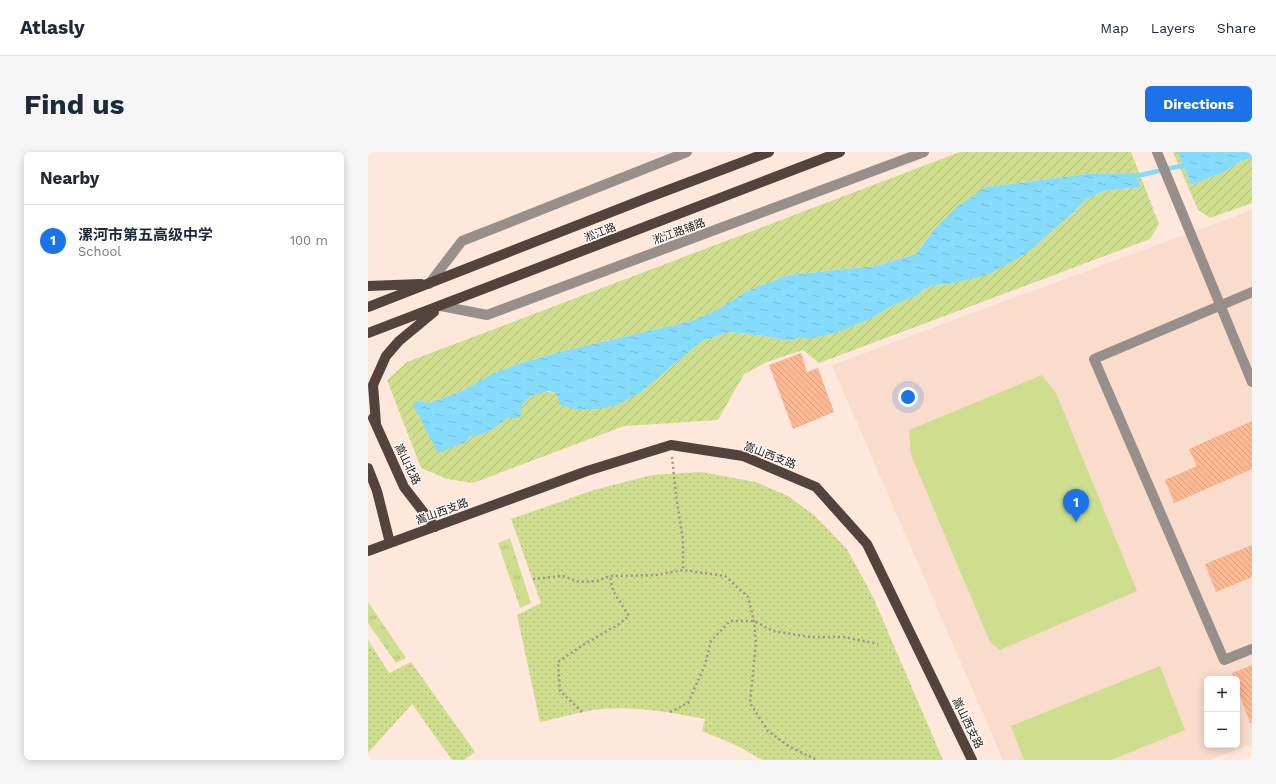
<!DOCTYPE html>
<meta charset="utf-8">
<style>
body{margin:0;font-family:"Work Sans","Noto Sans SC",sans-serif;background:#f6f6f7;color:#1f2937}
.controls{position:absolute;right:12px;bottom:12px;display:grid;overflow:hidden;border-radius:6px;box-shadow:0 2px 10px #0003}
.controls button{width:36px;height:36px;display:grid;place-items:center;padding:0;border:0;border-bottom:1px solid #e0e1e3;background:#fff;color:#1f2937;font:20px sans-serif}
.you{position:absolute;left:540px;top:245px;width:14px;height:14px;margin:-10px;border:3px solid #fff;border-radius:50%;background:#1a73e8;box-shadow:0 0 0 6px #1a73e833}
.badge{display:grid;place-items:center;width:26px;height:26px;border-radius:50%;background:#1a73e8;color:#fff;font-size:13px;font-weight:700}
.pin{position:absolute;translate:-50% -33px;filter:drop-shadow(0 1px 2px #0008)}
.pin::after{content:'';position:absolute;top:21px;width:14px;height:12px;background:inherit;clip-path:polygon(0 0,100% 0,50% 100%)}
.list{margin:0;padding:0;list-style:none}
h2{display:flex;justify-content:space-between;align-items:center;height:52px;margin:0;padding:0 16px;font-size:17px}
h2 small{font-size:13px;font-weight:400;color:#747a83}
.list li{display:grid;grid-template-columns:26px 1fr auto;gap:12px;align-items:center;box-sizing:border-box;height:72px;padding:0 16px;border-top:1px solid #e0e1e3}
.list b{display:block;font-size:15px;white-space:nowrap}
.list p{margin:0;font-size:13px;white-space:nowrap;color:#747a83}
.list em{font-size:13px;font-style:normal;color:#747a83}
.map{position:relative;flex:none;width:884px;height:608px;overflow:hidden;border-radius:6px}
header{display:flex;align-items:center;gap:24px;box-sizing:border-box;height:56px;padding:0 20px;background:#fff;border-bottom:1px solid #e0e1e3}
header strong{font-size:19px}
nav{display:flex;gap:22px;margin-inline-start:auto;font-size:14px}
.intro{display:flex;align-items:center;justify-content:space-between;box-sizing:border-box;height:96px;padding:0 24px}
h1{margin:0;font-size:28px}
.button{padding:10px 18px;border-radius:6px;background:#1a73e8;color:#fff;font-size:14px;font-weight:700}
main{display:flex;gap:24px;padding:0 24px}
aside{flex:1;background:#fff;border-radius:6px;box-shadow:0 2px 10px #0003}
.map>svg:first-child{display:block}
.built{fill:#f9dccc;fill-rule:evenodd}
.grass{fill:url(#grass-tufts)}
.park{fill:url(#park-dots)}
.garden{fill:url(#garden-furrows);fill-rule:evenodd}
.pitch{fill:#cede8e}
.water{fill:url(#water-ripples)}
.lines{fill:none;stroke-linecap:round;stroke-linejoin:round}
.stream{stroke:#85dbfc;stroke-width:4.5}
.building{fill:url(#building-back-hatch)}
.path{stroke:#a29289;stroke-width:2.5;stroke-dasharray:2 3;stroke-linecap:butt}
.minor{stroke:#988e8a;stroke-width:10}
.major{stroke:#53433c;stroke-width:10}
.labels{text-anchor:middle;stroke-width:3;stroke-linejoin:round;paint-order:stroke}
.street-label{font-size:11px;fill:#231c17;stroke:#fef9f7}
</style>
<header>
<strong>Atlasly</strong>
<nav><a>Map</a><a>Layers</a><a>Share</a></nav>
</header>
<div class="intro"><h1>Find us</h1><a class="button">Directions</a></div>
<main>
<aside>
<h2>Nearby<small></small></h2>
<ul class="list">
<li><span class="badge">1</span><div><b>漯河市第五高级中学</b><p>School</p></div><em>100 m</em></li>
</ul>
</aside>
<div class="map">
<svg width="884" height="608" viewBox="0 0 884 608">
<defs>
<pattern id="grass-tufts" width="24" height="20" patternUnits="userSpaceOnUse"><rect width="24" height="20" fill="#cede8e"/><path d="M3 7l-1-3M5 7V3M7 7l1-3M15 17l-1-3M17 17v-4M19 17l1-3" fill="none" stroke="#b1be7a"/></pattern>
<pattern id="park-dots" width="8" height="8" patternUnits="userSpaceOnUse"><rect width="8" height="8" fill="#cede8e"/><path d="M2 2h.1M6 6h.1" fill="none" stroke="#b1be7a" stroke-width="1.8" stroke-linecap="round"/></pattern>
<pattern id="garden-furrows" width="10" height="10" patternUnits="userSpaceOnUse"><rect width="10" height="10" fill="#cede8e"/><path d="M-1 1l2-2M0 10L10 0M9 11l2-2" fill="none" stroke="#b1be7a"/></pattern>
<pattern id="water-ripples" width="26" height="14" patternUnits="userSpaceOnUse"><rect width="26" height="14" fill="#85dbfc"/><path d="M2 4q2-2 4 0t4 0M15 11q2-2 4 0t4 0" fill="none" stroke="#73bbd7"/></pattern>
<pattern id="building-back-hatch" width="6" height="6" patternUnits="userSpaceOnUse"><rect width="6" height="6" fill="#fdb891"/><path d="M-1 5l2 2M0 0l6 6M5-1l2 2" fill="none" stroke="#d99e7c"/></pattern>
</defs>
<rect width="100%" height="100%" fill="#fee8dc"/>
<path class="built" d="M 884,58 L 884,592 L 841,608 L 635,608 L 464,213 ZM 839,527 L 869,527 L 869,593 L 839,593 Z"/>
<path class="grass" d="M 142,386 L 163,451 L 152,456 L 130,391 Z
M 0,450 L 38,506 L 28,511 L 0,471 Z"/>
<path class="park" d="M 333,320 L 388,330 L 420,344 L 447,364 L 479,397 L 505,445 L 575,608 L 394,608 L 370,594 L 334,579 L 337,567 C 302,560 268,554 233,557 C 213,559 192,566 172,570 L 149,463 L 173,451 L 143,367 L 226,338 L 284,323 Z
M 0,488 L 21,521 L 43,510 L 107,600 L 96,608 L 84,608 L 44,552 L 0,601 Z"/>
<path class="garden" d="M 592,0 L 763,0 L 791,72 L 782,87 L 451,211 L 435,198 L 399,210 L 376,222 L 350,268 L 256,274 L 105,331 L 79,327 L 53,316 L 19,228 L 39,210 ZM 767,21 L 773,35 L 735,39 L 717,48 L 708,58 L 659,101 L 581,132 L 566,133 L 554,138 L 551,142 L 524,154 L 498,169 L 468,181 L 440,187 L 434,185 L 421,189 L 396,184 L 362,180 L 334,189 L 273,240 L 188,241 C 180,239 172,240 164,244 C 160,246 156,251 153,254 C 139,266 122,284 103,284 L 98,290 L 49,249 L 61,251 L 92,240 L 126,221 L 147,213 L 195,199 L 323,169 L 349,158 L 379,139 L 420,123 L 508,114 L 548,102 L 566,78 L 618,35 L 651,31 L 718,22 Z
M 805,0 L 810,0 L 823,33 L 856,20 L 873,9 L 884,6 L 884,51 L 842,66 L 830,58 Z"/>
<path class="pitch" d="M 674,223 L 688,241 L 769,439 L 632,498 L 622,490 L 543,303 L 541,278 Z
M 792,514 L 817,578 L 743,608 L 656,608 L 643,574 Z"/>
<path class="water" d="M 810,0 L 884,0 L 884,6 L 873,9 L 856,20 L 823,33 Z
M 767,21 L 773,35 L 735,39 L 717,48 L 708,58 L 659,101 L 619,123 L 581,132 L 566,133 L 554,138 L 552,142 L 524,154 L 498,169 L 468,181 L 440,187 L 434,185 L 421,189 L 396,184 L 362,180 L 334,189 L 273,240 L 249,253 L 228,257 L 208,257 L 192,253 L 188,241 L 181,239 L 163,244 L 154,253 L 152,266 L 140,266 C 129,274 118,284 103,284 L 98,290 L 70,301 L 45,253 L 49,249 L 61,251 L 92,240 L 126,221 L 147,213 L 195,199 L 323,169 L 349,158 L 379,139 L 420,123 L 508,114 L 548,102 L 566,78 L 590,54 L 618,35 L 651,31 L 718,22 Z"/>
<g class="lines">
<path class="stream" d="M 764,25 L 821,12"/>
</g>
<path class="building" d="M 433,201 L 439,220 L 450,216 L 466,260 L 425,277 L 401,213 Z
M 884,269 L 884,317 L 806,351 L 797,328 L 829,314 L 821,297 Z
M 884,393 L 884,425 L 848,440 L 837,412 Z
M 884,513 L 884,571 L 882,571 L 869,536 L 869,527 L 866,527 L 864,521 Z"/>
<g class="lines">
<path class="path" d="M 304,305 L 308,343 L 315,388 L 315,418
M 165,427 L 195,424 L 211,430 L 229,429 L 242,424 L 288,423 L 315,418 L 357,424 L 380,445 L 386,469 L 388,490 L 382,551 L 400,579 L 422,595 L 449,608
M 214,560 L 192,539 L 190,510 L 215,493 L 251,472 L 261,464 L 245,439 L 242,424
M 302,560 L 320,551 L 337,513 L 343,489 L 362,469 L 386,469 L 405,479 L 442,485 L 476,485 L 510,492"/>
<path class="minor" d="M 789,0 L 884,230
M 61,132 L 94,89 L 319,0
M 884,140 L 726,207 L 856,508 L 884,497
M 73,154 L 119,163 L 556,0"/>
<path class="major" d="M 0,134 L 53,132
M 0,155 L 279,46 L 401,0
M 0,181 L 472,0
M 5,266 L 36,335 L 67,375
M 8,272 L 5,233 L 18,204 L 31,189 L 66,160
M 0,316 L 9,339 L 22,391
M 0,399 L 219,319 L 303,293 L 375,304 L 448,335 L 499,392 L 604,608"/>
</g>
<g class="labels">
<g class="street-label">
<text transform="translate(311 79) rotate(-20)" y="4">淞江路辅路</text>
<text transform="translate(232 80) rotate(-21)" y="4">淞江路</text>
<text transform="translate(402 303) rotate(21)" y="4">嵩山西支路</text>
<text transform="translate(40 312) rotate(64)" y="4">嵩山北路</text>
<text transform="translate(74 359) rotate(-20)" y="4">嵩山西支路</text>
<text transform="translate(600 571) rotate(64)" y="4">嵩山西支路</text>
</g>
</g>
</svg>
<div class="controls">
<button>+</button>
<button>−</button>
</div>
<div class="you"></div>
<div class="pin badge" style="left:708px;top:370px">1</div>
</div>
</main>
